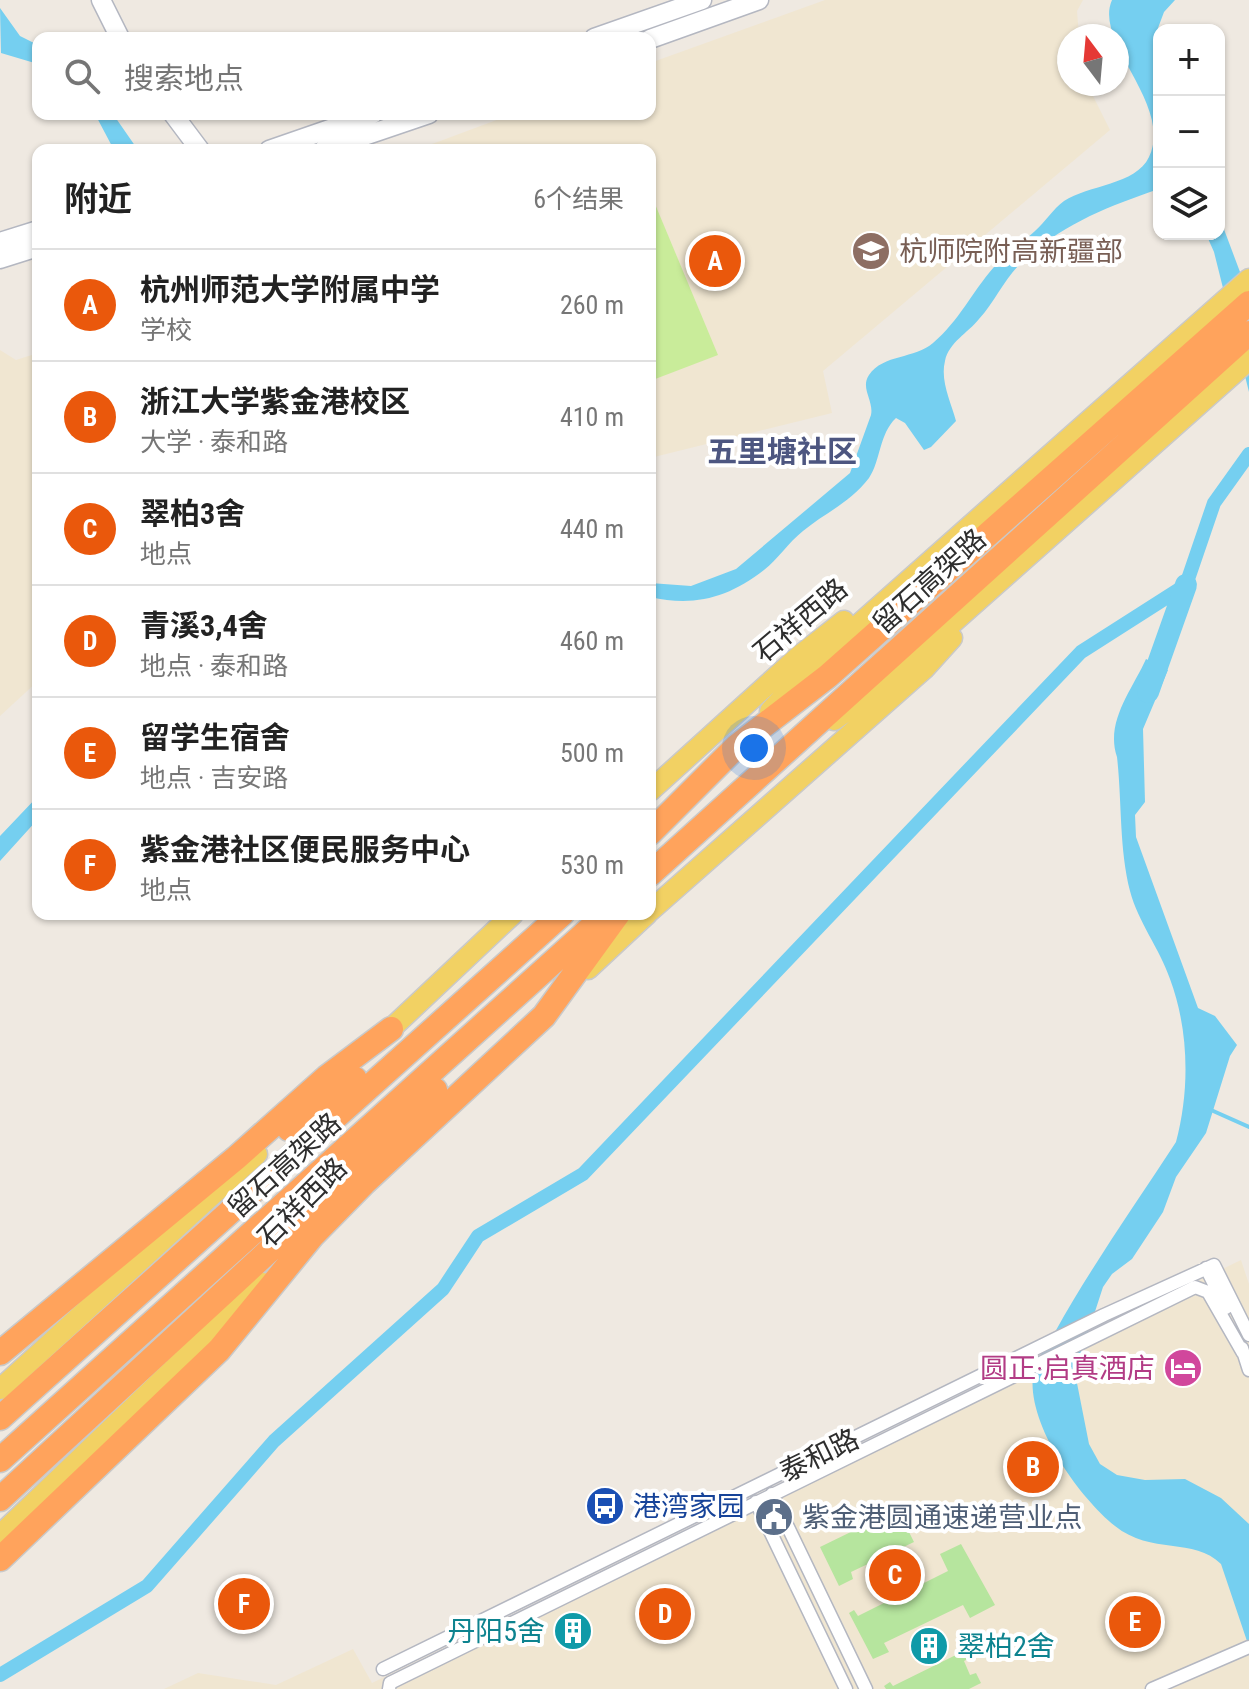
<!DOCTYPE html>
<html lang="zh">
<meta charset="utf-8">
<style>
body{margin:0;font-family:"Roboto Condensed","Noto Sans SC",sans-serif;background:#f6f6f6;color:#222}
.controls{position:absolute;right:24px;top:24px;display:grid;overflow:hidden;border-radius:16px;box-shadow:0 2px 6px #0004}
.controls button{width:72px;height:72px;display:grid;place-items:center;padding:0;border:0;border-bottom:2px solid #e0e0e0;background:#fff;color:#222;font:40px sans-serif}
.compass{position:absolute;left:1057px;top:24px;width:72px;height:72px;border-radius:50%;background:#fff;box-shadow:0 2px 6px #0004;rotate:344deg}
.you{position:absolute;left:754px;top:748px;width:28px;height:28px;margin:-20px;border:6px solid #fff;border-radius:50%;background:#1a73e8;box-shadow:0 0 0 12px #1a73e833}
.badge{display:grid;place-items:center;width:52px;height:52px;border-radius:50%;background:#ea580c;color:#fff;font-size:26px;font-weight:700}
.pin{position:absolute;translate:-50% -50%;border:4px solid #fff;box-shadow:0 2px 8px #0006}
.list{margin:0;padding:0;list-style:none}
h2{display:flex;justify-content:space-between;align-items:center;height:104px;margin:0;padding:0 32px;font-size:34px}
h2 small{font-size:26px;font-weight:400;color:#767676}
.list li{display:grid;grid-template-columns:52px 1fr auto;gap:24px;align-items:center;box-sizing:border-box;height:112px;padding:0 32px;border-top:2px solid #e0e0e0}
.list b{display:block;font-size:30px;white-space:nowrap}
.list p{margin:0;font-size:26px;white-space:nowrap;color:#767676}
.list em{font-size:26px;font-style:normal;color:#767676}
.icon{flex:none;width:44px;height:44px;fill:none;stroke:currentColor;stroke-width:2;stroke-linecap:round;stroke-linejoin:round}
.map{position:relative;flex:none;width:1249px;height:1689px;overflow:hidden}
.search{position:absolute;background:#fff;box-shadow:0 2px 6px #0004;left:32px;top:32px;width:624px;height:88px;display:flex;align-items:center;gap:20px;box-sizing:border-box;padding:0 28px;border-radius:16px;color:#767676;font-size:30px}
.panel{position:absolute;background:#fff;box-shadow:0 2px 6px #0004;left:32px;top:144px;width:624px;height:776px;border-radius:16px}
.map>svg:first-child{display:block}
.education{fill:#f0e6d1}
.green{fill:#b6e59e}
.pitch{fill:#c9ec9a}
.water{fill:#75cff0}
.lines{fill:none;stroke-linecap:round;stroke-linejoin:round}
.stream{stroke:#75cff0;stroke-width:4}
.canal{stroke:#75cff0;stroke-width:14}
.river{stroke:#75cff0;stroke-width:22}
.street-casing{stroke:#b4b7c1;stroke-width:15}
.secondary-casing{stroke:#b4b7c1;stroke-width:21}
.primary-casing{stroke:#c9c9c9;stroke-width:23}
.highway-casing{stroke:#c9c9c9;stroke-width:27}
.street{stroke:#fff;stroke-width:12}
.secondary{stroke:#fff;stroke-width:18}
.primary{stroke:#f2d163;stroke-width:20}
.highway{stroke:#ffa35c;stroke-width:24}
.labels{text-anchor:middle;stroke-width:8;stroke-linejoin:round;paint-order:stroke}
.education-label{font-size:28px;fill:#785e54;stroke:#fff;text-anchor:start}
.street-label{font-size:28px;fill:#2e2e2e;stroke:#fff}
.hotel-label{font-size:28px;fill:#b23c85;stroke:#fff;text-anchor:end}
.transit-label{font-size:28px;fill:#164399;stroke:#fff;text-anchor:start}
.service-label{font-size:28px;fill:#4e5e75;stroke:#fff;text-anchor:start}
.culture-label{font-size:28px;fill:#0d838f;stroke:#fff;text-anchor:end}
.neighbourhood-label{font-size:30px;font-weight:bold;fill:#4d5680;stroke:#fff}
</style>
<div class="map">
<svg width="1249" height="1689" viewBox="0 0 1249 1689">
<rect width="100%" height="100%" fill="#efe9e1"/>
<path class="education" d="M 825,0 L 1083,0 L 1077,11 L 1079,36 L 1069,36 L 1069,84 L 1087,84 L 1110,130 L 823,371 L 832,413 L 650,458 L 650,150 L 416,150 L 513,114 L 650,114 L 650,63 Z
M 0,350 L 16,360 L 38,353 L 38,681 L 0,716 Z
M 1241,1260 L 1249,1284 L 1249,1689 L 164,1689 L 198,1673 L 276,1685 L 353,1649 L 372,1683 Z"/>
<path class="green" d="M 898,1509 L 903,1519 L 898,1522 L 903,1532 L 908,1530 L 914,1542 L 851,1572 L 853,1579 L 839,1586 L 820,1547 Z
M 961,1544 L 995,1605 L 970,1618 L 963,1605 L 884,1643 L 889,1652 L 873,1659 L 849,1613 L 854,1610 L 858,1616 L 948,1571 L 940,1554 Z
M 966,1650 L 970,1658 L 964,1661 L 970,1675 L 976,1673 L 981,1683 L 969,1689 L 886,1689 L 884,1686 L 890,1682 L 893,1686 Z"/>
<path class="pitch" d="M 650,192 L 718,355 L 650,381 Z"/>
<path class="water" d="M 1112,0 L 1175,0 L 1164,12 L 1158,28 L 1159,189 C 1109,206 1063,224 1024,260 C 1005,277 996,300 979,319 C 968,333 949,342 945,361 C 940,381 951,402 956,421 L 931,447 L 924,450 L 905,423 L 896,418 C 879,434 881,460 869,478 C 850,503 826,512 803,531 C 788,543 778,559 764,570 C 728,598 694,607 650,597 L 650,583 L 691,586 L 736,569 L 850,473 L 871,415 C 874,401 860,388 869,375 C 883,354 915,359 933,343 C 959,321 972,292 994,267 C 1005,254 1022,243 1035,231 C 1045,222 1053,209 1064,201 C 1088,185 1136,185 1149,157 C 1174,105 1093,42 1112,0 Z
M 0,8 L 20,36 L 38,45 L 38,64 L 1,53 Z
M 95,114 L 113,114 L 138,150 L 114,150 Z
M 1219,216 L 1249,296 L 1249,392 L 1214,252 L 1206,234 L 1219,234 Z
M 1146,659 L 1168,670 L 1143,729 L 1145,802 L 1135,815 L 1136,837 L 1198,1008 L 1215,1016 L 1237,1045 L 1230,1056 L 1206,1133 L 1176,1177 L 1163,1212 L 1132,1259 L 1112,1274 L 1103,1287 L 1075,1373 L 1089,1444 L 1100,1464 L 1117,1475 L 1145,1480 L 1185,1479 L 1221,1498 L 1249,1524 L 1249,1647 L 1221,1564 C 1194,1537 1151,1555 1115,1526 C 1078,1496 1027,1424 1033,1375 C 1034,1361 1048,1345 1055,1332 C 1091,1267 1135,1205 1176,1142 C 1190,1090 1189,1030 1170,979 C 1160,949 1138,922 1130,891 C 1119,848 1122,801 1117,757 C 1105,722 1132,690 1146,659 Z
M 38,796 L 38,819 L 0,861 L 0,836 Z"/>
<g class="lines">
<path class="stream" d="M 1211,1110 L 1249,1127"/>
<path class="canal" d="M 0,1675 L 147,1586 L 274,1441 L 443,1289 L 478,1236 L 583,1174 L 1081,652 L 1186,585 L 1214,503 L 1249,454"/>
<path class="river" d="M 1148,692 L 1186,585"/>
<defs>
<path id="street" d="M 1206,1268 L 1226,1308
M 1242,1348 L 1249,1370
M 772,1494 L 866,1689
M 756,1502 L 846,1689
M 383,1669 L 1104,1315 L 1214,1265 L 1249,1335
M 389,1689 L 390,1683 L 1195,1287 L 1208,1292 L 1243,1353
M 1152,1689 L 1249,1647"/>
<path id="secondary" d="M 101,0 L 120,38
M 594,38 L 702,0
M 650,39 L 759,0
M 173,114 L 200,150
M 269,150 L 373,114
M 323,150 L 429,114
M 0,242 L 38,230
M 0,259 L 38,247"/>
<path id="primary" d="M 770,711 L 814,664 L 1249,279
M 834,720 L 877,690 L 1249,360
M 650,791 L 798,657 L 844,621
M 650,911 L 924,669 L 952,638
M 588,969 L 647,914
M 379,1040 L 513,914
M 0,1389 L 257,1154
M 0,1535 L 263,1283"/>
<path id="highway" d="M 650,833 L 737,746 L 828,676 L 1249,303
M 650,874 L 1249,333
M 289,1129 L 355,1079
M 0,1353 L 236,1158 L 327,1077 L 391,1029
M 0,1418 L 562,914
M 0,1460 L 602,918
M 0,1499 L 310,1213 L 435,1090
M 0,1559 L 219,1350 L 313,1235 L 364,1183 L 544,1016 L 618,914"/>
</defs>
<use href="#street" class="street-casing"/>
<use href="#secondary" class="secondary-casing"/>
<use href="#primary" class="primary-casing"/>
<use href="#highway" class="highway-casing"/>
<use href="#street" class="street"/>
<use href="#secondary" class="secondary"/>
<use href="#primary" class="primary"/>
<use href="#highway" class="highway"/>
</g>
<defs>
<symbol id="school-disc" viewBox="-11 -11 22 22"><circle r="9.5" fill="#8d6e63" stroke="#fff"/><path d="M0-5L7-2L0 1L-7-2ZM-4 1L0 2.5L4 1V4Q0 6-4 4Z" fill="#fff"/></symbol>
<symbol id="hotel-disc" viewBox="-11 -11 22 22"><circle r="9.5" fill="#d1479c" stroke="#fff"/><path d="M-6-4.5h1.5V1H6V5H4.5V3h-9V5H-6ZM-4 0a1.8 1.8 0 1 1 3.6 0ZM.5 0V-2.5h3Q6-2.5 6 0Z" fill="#fff"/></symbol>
<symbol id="bus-disc" viewBox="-11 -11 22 22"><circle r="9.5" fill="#1a4fb4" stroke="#fff"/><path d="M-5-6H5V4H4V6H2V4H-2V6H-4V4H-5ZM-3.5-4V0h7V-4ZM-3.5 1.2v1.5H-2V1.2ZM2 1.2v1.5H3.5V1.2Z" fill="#fff"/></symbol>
<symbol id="civic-disc" viewBox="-11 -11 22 22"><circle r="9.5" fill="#5c6f8a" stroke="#fff"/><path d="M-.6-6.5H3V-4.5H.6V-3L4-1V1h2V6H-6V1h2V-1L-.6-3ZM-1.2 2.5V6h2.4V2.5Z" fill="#fff"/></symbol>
<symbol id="building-disc" viewBox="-11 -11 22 22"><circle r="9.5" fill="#0f9aa8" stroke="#fff"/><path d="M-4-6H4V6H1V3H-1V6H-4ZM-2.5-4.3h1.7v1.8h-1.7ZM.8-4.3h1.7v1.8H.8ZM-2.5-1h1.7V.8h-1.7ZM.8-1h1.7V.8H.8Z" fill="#fff"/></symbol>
</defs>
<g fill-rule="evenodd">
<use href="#school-disc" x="849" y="229" width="44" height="44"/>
<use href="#hotel-disc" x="1161" y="1346" width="44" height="44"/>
<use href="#bus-disc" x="583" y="1484" width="44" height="44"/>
<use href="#civic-disc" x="752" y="1495" width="44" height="44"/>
<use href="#building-disc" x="551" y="1609" width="44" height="44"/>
<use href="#building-disc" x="907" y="1624" width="44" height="44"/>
</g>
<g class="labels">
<g class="education-label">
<text x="899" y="261">杭师院附高新疆部</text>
</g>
<g class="street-label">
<text transform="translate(929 581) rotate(-42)" y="10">留石高架路</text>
<text transform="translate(800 620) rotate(-40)" y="10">石祥西路</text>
<text transform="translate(284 1165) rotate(-42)" y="10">留石高架路</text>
<text transform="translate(302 1202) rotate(-45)" y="10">石祥西路</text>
<text transform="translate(819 1455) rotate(-26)" y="10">泰和路</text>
</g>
<g class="hotel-label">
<text x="1155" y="1378">圆正·启真酒店</text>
</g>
<g class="transit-label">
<text x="633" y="1516">港湾家园</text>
</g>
<g class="service-label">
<text x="802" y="1527">紫金港圆通速递营业点</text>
</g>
<g class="culture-label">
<text x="545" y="1641">丹阳5舍</text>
<text x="957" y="1656" text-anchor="start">翠柏2舍</text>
</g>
<g class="neighbourhood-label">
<text x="782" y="462">五里塘社区</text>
</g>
</g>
</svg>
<div class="controls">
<button>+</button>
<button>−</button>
<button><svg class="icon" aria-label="layers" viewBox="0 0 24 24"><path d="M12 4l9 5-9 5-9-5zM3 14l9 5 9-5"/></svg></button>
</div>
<svg class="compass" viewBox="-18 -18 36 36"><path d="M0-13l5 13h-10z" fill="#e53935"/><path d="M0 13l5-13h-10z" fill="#767676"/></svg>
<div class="you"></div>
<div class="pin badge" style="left:715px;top:261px">A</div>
<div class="pin badge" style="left:1033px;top:1467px">B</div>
<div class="pin badge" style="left:895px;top:1575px">C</div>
<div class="pin badge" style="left:665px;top:1614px">D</div>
<div class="pin badge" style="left:1135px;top:1622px">E</div>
<div class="pin badge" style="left:244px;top:1604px">F</div>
<div class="search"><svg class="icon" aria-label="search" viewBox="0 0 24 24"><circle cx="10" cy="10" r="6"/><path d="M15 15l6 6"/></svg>搜索地点</div>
<section class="panel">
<h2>附近<small>6个结果</small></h2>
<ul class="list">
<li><span class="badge">A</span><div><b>杭州师范大学附属中学</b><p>学校</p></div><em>260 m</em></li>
<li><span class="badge">B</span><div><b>浙江大学紫金港校区</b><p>大学 · 泰和路</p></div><em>410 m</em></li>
<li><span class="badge">C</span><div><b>翠柏3舍</b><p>地点</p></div><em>440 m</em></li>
<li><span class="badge">D</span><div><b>青溪3,4舍</b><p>地点 · 泰和路</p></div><em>460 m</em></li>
<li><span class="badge">E</span><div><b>留学生宿舍</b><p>地点 · 吉安路</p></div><em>500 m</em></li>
<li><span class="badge">F</span><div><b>紫金港社区便民服务中心</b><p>地点</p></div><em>530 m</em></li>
</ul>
</section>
</div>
